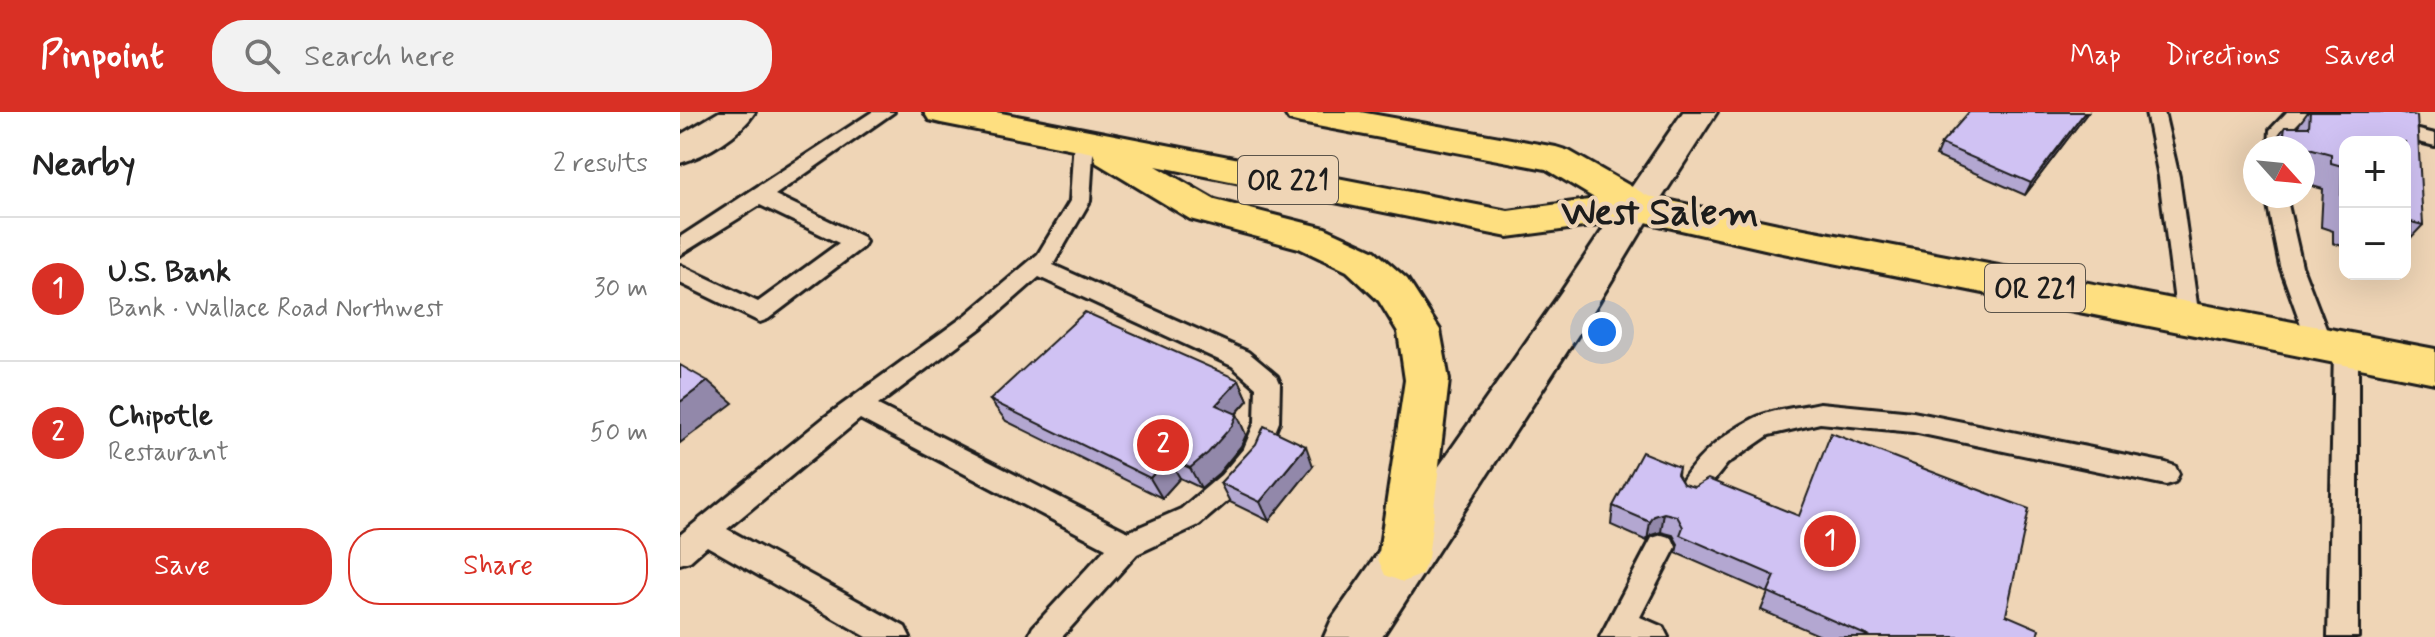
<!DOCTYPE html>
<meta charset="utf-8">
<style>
body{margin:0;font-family:Mynerve,sans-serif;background:#f2f2f2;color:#222}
.controls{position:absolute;right:24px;top:24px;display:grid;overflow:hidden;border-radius:16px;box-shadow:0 8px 32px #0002}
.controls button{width:72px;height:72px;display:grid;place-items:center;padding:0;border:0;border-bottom:2px solid #e0e0e0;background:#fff;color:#222;font:40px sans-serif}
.compass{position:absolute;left:1563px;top:24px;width:72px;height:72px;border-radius:50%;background:#fff;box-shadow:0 8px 32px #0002;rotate:117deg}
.you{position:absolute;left:922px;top:220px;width:28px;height:28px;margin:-20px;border:6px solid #fff;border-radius:50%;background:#1a73e8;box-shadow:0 0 0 12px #1a73e833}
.badge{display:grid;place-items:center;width:52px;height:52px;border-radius:50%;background:#d93025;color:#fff;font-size:26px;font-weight:700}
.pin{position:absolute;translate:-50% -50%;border:4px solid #fff;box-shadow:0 2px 8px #0006}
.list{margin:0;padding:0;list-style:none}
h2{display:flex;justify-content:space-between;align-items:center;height:104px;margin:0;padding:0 32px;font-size:34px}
h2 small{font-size:26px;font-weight:400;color:#767676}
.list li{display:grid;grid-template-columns:52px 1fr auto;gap:24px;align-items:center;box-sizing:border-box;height:144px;padding:0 32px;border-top:2px solid #e0e0e0}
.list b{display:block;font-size:30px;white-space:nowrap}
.list p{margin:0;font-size:26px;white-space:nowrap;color:#767676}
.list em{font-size:26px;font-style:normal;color:#767676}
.actions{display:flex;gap:16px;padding:24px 32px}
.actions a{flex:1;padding:18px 0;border:2px solid #d93025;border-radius:32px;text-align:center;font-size:28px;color:#d93025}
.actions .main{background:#d93025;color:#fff}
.icon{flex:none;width:44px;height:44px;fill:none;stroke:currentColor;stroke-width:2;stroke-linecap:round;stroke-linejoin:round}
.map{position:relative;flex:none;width:1755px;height:525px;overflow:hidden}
header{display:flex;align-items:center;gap:48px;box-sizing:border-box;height:112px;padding:0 40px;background:#d93025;color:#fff}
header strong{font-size:38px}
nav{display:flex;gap:44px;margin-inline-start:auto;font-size:28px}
.search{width:560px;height:72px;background:#f2f2f2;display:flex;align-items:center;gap:20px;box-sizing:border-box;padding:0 28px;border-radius:32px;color:#767676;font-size:30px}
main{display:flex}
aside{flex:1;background:#fff}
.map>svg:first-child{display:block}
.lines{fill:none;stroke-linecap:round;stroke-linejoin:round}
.service-casing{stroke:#1c1c1c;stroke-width:6}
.minor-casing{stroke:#1c1c1c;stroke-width:6}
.tertiary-casing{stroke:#1c1c1c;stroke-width:6}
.secondary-casing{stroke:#1c1c1c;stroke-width:6}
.primary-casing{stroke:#1c1c1c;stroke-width:6}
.service{fill:#efd5b6;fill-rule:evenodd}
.minor{fill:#efd5b6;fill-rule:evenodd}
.tertiary{fill:#efd5b6;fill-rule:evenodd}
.secondary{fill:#efd5b6;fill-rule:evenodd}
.primary{fill:#fedf80;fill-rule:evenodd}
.wall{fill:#b3a7d1;stroke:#1c1c1c;stroke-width:2}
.shaded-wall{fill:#9288aa;stroke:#1c1c1c;stroke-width:2}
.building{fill:#d0c2f3;stroke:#1c1c1c;stroke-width:2}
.labels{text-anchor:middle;stroke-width:8;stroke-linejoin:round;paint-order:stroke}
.shield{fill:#efd5b6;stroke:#5b544a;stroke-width:2}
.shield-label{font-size:28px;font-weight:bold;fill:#1c1c1c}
.district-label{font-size:38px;font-weight:bold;fill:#1c1c1c;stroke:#efd5b6}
</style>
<header>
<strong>Pinpoint</strong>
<div class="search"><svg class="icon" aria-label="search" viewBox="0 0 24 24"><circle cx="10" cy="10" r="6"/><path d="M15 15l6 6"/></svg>Search here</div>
<nav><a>Map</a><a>Directions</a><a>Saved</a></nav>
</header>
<main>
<aside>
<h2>Nearby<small>2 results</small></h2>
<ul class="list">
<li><span class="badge">1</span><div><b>U.S. Bank</b><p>Bank · Wallace Road Northwest</p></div><em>30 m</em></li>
<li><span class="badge">2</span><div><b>Chipotle</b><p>Restaurant</p></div><em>50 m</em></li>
</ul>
<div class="actions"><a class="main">Save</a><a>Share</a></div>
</aside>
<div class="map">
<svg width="1755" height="525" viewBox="0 0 1755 525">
<rect width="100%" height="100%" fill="#efd5b6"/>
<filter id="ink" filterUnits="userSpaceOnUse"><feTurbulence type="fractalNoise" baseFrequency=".0125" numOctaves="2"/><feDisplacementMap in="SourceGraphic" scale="16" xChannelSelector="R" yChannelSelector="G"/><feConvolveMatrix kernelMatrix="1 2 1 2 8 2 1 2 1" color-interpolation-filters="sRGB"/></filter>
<g filter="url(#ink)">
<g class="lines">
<defs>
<path id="service" d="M 192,0 L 214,0 L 95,83 L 183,125 L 186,130 L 183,135 L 88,207 L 80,210 L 0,171 L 0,153 L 78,190 L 159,131 L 80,93 L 0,143 L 0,125 Z
M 1466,0 L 1484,0 L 1499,65 L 1519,206 L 1516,212 L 1508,215 L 1500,212 L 1497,206 L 1479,65 Z
M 1607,0 L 1666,0 L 1755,22 L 1755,34 L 1636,4 L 1622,7 L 1610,19 L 1609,36 L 1589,36 L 1590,18 Z
M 404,21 L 414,27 L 410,89 L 373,153 L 568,240 L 597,264 L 600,271 L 599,310 L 583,350 L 559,379 L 519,413 L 457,442 L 382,525 L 348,525 L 353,515 L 426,436 L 180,307 L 47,417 L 225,515 L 230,525 L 187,525 L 27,434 L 10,449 L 0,452 L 0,423 L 145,305 L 286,203 L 358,142 L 390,89 L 394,27 ZM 359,165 L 552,254 L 576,275 L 575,310 L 564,336 L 541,363 L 501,397 L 448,420 L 198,293 L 302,215 Z
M 1586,84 L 1606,84 L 1622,154 L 1652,232 L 1648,238 L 1640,241 L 1632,238 L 1628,232 L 1600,154 Z
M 1666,228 L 1674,231 L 1678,237 L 1678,525 L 1648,525 L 1654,237 L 1658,231 Z
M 1140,291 L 1233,300 L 1486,351 L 1495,354 L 1499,362 L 1495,370 L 1486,373 L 1233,320 L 1140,311 L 1089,323 L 1047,352 L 1018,388 L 1009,391 L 1000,388 L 996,380 C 1011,349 1042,323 1073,307 C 1092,297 1119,296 1140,291 Z
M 982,423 L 992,426 L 996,435 L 960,505 L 983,515 L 988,525 L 920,525 L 972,426 Z"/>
<path id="minor" d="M 39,0 L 75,0 C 60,23 27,43 0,51 L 0,23 Z"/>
<path id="tertiary" d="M 957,82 L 970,86 L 976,95 L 912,201 L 702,525 L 644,525 L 652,507 L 882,179 L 944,86 Z"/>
<path id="secondary" d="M 1003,0 L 1037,0 L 970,104 L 957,108 L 944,104 L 938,95 Z"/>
<path id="primary" d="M 244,0 L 316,0 L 828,99 L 916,87 L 866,57 L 621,11 L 609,8 L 604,0 L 680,0 L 876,35 L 889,39 L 968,84 L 1098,112 L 1755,237 L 1755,271 L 1098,140 L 957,108 L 828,125 L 476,54 L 535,88 L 645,116 L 695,139 L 727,167 L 760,218 L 769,268 L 748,447 L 741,463 L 723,470 L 705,463 L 698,447 L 725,268 L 718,220 L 699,189 L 667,159 L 619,136 L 510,107 L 417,51 L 413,41 L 261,11 L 249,8 Z"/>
</defs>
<use href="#service" class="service-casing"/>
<use href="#minor" class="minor-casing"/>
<use href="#tertiary" class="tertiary-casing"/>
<use href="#secondary" class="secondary-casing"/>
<use href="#primary" class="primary-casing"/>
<use href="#service" class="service"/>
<use href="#minor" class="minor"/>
<use href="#tertiary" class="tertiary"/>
<use href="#secondary" class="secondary"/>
<use href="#primary" class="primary"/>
</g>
<path class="wall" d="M 1408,0 L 1345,83 L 1256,44 L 1261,32 Z
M 1628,0 L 1720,0 L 1743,113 L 1725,132 L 1725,30 L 1665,30 L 1665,135 L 1653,131 L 1653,119 L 1641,115 L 1643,77 L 1632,74 L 1633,65 L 1623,62 L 1623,36 L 1589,36 L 1605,15 L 1617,15 Z
M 559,268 L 568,288 L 556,302 L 566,323 L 561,334 L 539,361 L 521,376 L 500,366 L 482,386 L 326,309 L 310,288 Z
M 633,354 L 589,409 L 550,390 L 540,371 Z
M 999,355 L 998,363 L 1003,372 L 1326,503 L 1357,525 L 1143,525 L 1081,498 L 1088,481 L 996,441 L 998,432 L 993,423 L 981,420 L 971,423 L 967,429 L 931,413 L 933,394 Z"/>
<path class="shaded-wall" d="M 1405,0 L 1408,0 L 1345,83 L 1351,71 Z
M 559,268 L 568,288 L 546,313 L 536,293 Z
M 28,269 L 53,291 L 0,331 L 0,290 Z
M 557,302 L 566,323 L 561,334 L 539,361 L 521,376 L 510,356 Z
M 626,334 L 633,354 L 589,409 L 580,390 Z
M 488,346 L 500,366 L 482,386 L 470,366 Z
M 984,401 L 981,420 L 971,423 L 967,429 L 970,410 L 974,404 Z"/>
<path class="building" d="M 1289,0 L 1405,0 L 1351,71 L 1261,32 Z
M 1630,0 L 1720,0 L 1737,4 L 1743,113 L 1731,110 L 1731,124 L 1725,122 L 1725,30 L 1665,30 L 1665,93 L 1661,92 L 1662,54 L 1651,51 L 1651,42 L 1603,29 L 1605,15 L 1629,15 Z
M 405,200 L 559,268 L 536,293 L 557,302 L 552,314 L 528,341 L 510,356 L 488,346 L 470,366 L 310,288 Z
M 0,253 L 28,269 L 0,290 Z
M 584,314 L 626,334 L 580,390 L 540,371 L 576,332 Z
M 1151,321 L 1349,397 L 1326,503 L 1359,517 L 1357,525 L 1190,525 L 1088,480 L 1095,464 L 1000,423 L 1003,415 L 997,404 L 984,401 L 974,404 L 970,410 L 933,394 L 962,340 L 999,355 L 997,362 L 1003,372 L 1014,375 L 1028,367 L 1119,404 Z"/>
</g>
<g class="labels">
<g class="shield">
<rect x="558" y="44" width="100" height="48" rx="6"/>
<rect x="1305" y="152" width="100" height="48" rx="6"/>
</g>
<g class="shield-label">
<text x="608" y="78">OR 221</text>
<text x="1355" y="186">OR 221</text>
</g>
<g class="district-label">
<text x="980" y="112">West Salem</text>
</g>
</g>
</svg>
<div class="controls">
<button>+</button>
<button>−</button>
</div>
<svg class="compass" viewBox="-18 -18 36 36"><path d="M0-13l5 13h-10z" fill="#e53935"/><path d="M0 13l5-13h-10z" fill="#767676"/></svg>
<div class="you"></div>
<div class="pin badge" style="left:1150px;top:429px">1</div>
<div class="pin badge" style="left:483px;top:333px">2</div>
</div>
</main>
